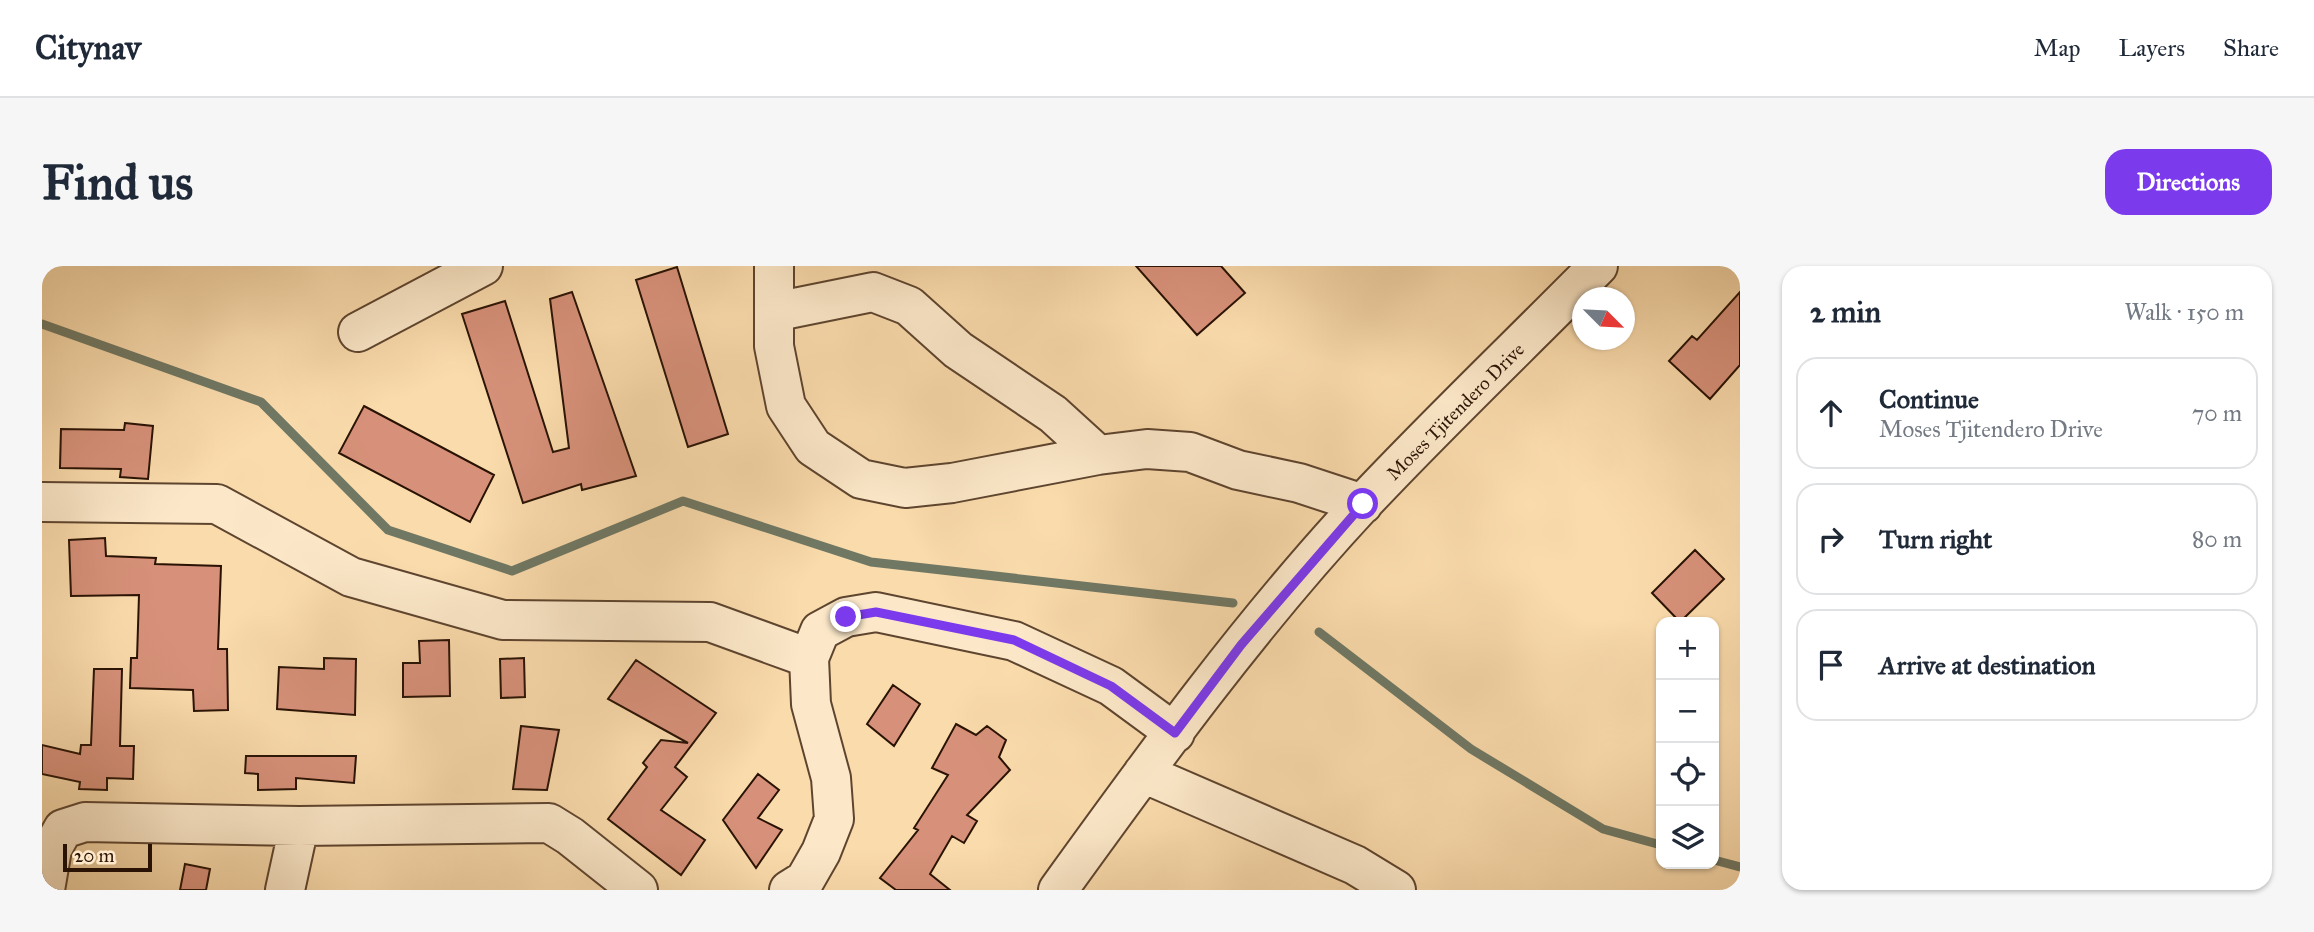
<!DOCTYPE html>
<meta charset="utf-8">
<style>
body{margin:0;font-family:"IM FELL Great Primer",serif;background:#f6f6f7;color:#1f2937}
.controls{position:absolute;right:21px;bottom:21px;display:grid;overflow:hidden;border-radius:14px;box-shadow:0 2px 5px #0004}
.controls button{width:63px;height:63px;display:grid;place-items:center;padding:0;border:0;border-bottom:2px solid #e0e1e3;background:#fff;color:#1f2937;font:35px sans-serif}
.compass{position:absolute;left:1530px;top:21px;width:63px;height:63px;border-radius:50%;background:#fff;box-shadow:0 2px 5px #0004;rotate:114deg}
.scale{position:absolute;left:21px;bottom:18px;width:89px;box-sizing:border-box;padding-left:7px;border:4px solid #2a1305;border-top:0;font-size:19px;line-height:24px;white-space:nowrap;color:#2a1305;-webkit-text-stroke:5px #fce8c9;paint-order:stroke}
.stop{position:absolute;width:21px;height:21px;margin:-16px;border:5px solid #7c3aed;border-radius:50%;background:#fff}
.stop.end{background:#7c3aed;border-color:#fff;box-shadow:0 2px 7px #0008}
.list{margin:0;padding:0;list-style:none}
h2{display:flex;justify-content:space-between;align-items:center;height:91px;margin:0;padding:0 28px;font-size:30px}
h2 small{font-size:23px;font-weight:400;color:#747a83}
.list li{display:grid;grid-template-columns:46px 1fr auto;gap:21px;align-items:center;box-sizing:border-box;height:112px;margin:0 14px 14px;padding:0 14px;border:2px solid #e0e1e3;border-radius:21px}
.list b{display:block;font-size:26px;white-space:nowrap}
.list p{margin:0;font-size:23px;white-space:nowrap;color:#747a83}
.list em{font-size:23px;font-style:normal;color:#747a83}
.icon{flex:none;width:38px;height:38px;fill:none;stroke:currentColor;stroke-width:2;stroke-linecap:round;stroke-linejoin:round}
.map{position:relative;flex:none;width:1698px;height:624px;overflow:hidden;border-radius:21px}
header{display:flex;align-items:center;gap:42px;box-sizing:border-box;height:98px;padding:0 35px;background:#fff;border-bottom:2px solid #e0e1e3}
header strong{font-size:33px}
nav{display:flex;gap:38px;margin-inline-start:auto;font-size:24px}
.intro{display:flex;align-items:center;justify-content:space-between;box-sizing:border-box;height:168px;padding:0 42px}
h1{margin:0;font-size:49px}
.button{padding:18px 32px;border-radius:21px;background:#7c3aed;color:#fff;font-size:24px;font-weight:700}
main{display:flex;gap:42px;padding:0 42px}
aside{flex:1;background:#fff;border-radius:21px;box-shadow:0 2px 5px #0004}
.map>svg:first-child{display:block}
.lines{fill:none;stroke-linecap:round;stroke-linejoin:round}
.stream{stroke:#707864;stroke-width:9}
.building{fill:#d7917a;stroke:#2a1305;stroke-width:2}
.minor-casing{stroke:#5e452f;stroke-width:42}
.minor{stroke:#fce8c9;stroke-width:38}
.route{stroke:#7c3aed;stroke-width:9}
.labels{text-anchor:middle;stroke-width:6;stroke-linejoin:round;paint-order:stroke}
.street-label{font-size:19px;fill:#2a1305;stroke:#fce8c9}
</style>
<header>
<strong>Citynav</strong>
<nav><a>Map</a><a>Layers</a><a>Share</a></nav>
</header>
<div class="intro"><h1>Find us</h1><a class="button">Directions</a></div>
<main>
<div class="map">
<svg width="1698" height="624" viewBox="0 0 1698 624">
<rect width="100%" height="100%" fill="#fadbac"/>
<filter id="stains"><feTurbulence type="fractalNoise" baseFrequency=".00286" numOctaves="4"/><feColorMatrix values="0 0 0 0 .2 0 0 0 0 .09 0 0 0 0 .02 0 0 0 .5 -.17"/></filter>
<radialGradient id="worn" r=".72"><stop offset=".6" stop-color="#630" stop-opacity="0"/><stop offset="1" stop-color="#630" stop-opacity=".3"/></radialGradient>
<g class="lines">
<path class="stream" d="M 0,58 L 219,136 L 346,264 L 470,305 L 641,235 L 829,296 L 1191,337
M 1277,366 L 1429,483 L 1561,563 L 1619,579
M 1672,594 L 1698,601"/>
</g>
<path class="building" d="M 1094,0 L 1179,0 L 1203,27 L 1155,69 Z
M 635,1 L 686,168 L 646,181 L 594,14 Z
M 530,26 L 594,210 L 540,224 L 539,218 L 481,237 L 420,48 L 463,35 L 511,186 L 527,182 L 508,33 Z
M 1698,26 L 1698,99 L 1668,133 L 1627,95 L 1650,70 L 1655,74 Z
M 322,140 L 452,209 L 428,256 L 297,187 Z
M 83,157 L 111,160 L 106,213 L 78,211 L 79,203 L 18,202 L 19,163 L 82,164 Z
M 63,272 L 64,290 L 114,292 L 113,298 L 179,300 L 176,383 L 185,383 L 186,444 L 152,445 L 151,424 L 88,422 L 89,392 L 95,392 L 97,329 L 29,330 L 27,274 Z
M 1653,284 L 1682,313 L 1638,356 L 1610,327 Z
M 407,374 L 408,430 L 361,431 L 361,397 L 378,397 L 377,375 Z
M 282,392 L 314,393 L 313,449 L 235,443 L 237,401 L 282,403 Z
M 482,392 L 483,431 L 459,432 L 458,393 Z
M 594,394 L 674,447 L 633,501 L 645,511 L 619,544 L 663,574 L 639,609 L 566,553 L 605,501 L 601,497 L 619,474 L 646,477 L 566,433 Z
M 52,403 L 80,403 L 78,480 L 92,480 L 91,513 L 65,512 L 65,524 L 37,523 L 38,516 L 0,508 L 0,479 L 38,488 L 39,479 L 49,479 Z
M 851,419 L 878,438 L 852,480 L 825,458 Z
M 914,458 L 934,469 L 945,460 L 964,474 L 957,491 L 968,504 L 925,549 L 935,555 L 922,577 L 910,570 L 888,608 L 908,624 L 854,624 L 838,612 L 876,564 L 872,562 L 906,509 L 890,502 Z
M 479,460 L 517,464 L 505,524 L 471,523 Z
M 204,490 L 314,490 L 312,517 L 254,512 L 254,523 L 216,524 L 216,508 L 203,507 Z
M 716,508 L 737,524 L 716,552 L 740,564 L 714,602 L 681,554 Z
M 143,598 L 168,603 L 164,624 L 138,624 Z"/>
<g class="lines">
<defs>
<path id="minor" d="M 732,0 L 732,80 L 744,140 L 771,181 L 819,213 L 863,222 L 910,217 L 1056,189 L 1105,183 L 1148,186 L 1196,204 L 1257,217 L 1321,238
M 732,46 L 831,26 L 867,40 L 916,84 L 1011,148 L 1056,189
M 316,66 L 441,0
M 0,236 L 175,238 L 309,311 L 461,354 L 668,356 L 767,392
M 1101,507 L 1313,599 L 1354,624
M 3,624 L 10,583 L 21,563 L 43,556 L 257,560 L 507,557 L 528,570 L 596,624
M 243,624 L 257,560
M 747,624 L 763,614 L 779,586 L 792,553 L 789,512 L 769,438 L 767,392 L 778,365 L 804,351 L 834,346 L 972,375 L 1069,420 L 1133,467
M 1016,624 C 1112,491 1209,357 1321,237 C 1397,156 1478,79 1556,0"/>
</defs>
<use href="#minor" class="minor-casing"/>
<use href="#minor" class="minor"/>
</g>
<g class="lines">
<path class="route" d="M 804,351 L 834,346 L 972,374 L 1069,420 L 1133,467 L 1199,379 L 1321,238"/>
</g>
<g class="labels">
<g class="street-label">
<text transform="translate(1413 145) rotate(-45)" y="7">Moses Tjitendero Drive</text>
</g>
</g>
<rect width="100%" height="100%" filter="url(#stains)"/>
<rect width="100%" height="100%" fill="url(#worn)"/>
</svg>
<div class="controls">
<button>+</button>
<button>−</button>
<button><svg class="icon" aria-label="locate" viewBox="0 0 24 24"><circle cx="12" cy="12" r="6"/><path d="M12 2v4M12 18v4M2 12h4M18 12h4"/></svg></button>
<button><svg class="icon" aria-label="layers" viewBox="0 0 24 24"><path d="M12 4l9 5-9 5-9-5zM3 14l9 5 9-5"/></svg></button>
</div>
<svg class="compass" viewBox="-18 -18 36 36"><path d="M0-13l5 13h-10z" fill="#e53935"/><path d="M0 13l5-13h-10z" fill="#747a83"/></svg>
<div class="scale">20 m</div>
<div class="stop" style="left:1321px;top:238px"></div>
<div class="stop end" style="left:804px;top:351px"></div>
</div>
<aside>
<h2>2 min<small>Walk · 150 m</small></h2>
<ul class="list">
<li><svg class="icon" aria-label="ahead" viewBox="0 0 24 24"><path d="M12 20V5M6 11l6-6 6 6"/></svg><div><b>Continue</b><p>Moses Tjitendero Drive</p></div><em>70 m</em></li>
<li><svg class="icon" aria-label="right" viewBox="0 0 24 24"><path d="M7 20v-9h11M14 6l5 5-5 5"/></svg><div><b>Turn right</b></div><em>80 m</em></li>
<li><svg class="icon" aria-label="arrive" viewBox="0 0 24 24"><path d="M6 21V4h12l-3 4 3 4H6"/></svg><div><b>Arrive at destination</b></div></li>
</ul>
</aside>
</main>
